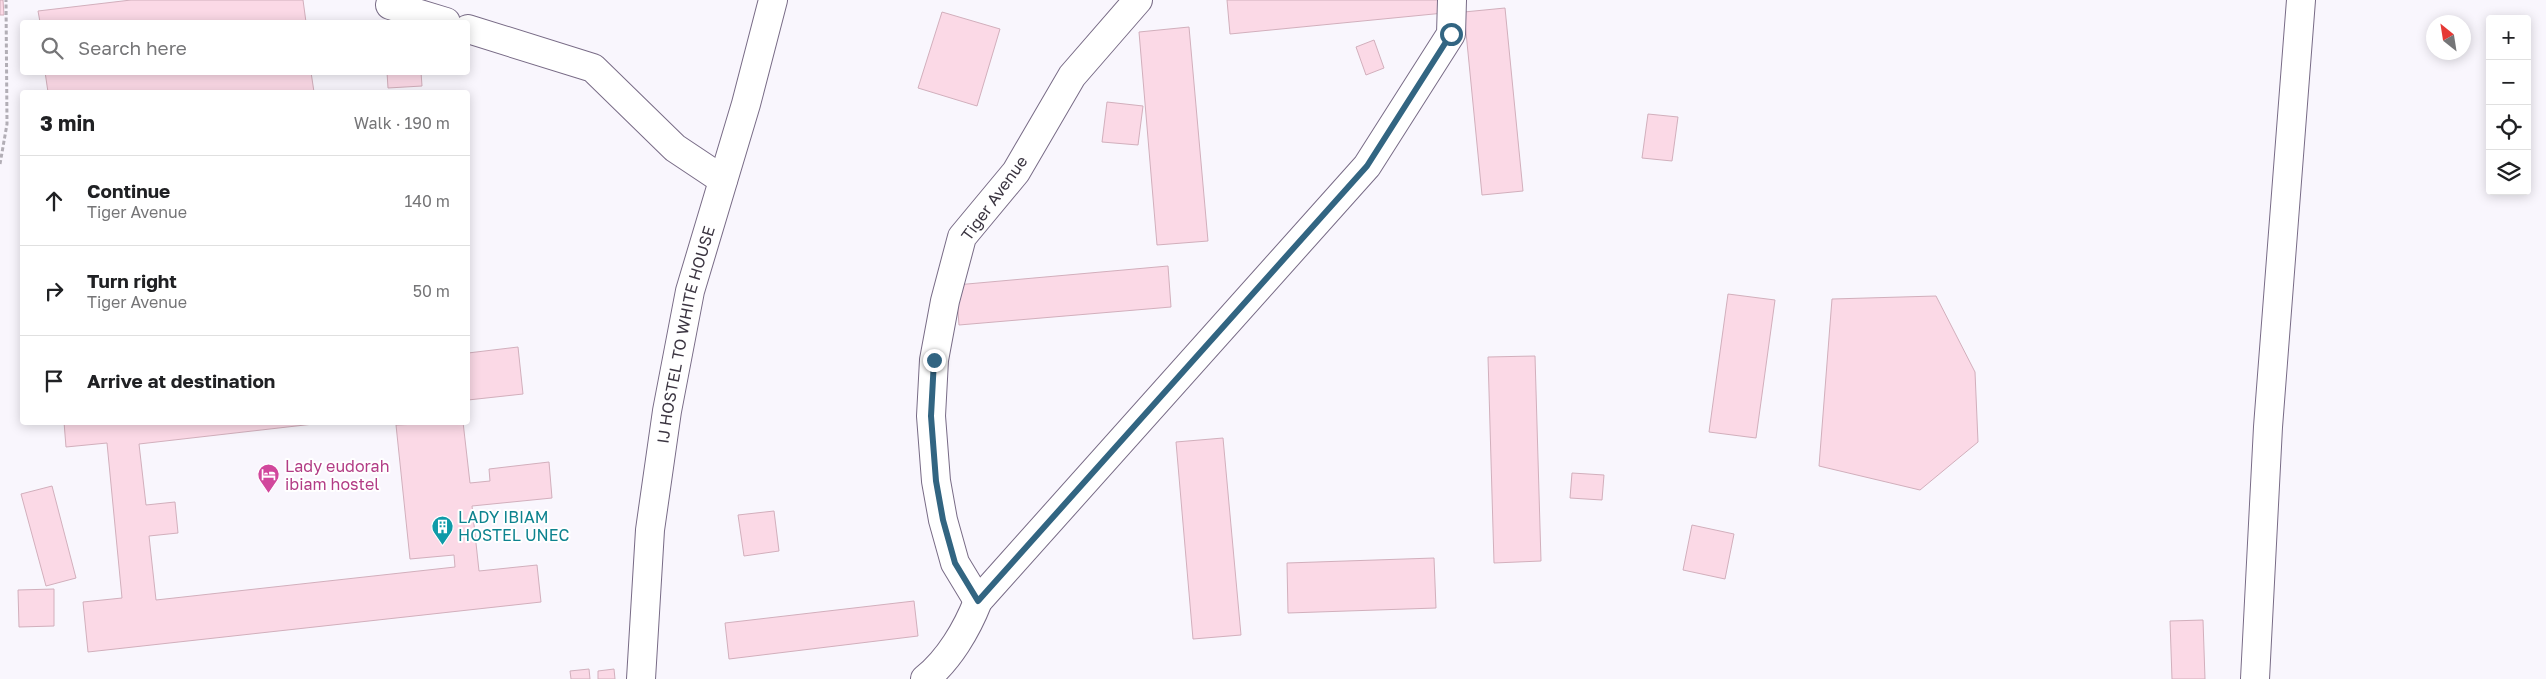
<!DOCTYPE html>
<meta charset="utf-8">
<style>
body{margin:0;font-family:"Golos Text",sans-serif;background:#f6f6f6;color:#202124}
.controls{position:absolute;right:15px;top:15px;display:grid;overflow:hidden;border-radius:5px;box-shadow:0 2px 12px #0003}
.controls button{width:45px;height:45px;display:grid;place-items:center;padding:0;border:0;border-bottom:1px solid #e0e0e0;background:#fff;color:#202124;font:25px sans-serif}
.compass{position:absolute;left:2426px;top:15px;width:45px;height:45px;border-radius:50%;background:#fff;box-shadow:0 2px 12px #0003;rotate:330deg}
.stop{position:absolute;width:15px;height:15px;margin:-11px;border:4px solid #326582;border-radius:50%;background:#fff}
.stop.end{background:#326582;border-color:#fff;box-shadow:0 1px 5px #0008}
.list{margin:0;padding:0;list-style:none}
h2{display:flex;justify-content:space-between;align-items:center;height:65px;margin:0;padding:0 20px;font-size:21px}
h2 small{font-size:16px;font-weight:400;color:#757577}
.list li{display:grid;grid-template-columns:32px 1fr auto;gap:15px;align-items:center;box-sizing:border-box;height:90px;padding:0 20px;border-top:1px solid #e0e0e0}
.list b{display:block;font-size:19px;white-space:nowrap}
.list p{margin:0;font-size:16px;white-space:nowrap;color:#757577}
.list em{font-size:16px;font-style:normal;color:#757577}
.icon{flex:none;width:28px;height:28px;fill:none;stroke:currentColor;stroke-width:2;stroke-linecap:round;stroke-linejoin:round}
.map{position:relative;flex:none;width:2546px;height:679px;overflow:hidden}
.search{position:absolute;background:#fff;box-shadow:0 2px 12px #0003;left:20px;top:20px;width:450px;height:55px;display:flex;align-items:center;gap:12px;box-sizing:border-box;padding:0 18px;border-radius:5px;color:#757577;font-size:19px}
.panel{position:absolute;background:#fff;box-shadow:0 2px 12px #0003;left:20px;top:90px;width:450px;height:335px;border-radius:5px}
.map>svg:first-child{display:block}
.building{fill:#fbd9e6;stroke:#d2afbc}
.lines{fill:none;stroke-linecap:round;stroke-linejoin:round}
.minor-casing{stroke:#786b86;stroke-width:30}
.path{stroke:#b2aeb6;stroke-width:3;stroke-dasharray:4 2.5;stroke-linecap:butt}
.minor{stroke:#fff;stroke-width:28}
.route{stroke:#326582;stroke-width:6}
.labels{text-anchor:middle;stroke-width:4;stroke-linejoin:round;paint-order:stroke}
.street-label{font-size:16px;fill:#3b3541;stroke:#fff}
.hotel-label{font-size:16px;fill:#b23c85;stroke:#fff;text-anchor:start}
.culture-label{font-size:16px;fill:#0d838f;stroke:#fff;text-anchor:start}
</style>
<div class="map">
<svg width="2546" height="679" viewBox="0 0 2546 679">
<rect width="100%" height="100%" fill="#f9f6fd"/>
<path class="building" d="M 0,0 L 3,0 L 4,15 L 0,15 Z
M 131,0 L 303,0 L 306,22 L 40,22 L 38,11 Z
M 1227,0 L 1443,0 L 1444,13 L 1230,34 Z
M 1505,8 L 1523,191 L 1482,195 L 1464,12 Z
M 942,12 L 1000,29 L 977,106 L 918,88 Z
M 1189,27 L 1208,241 L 1157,245 L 1139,32 Z
M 1374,40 L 1384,68 L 1366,75 L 1356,47 Z
M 45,72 L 311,72 L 314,92 L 48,92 Z
M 387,72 L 421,72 L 422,86 L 388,88 Z
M 1107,102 L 1143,106 L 1138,145 L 1102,142 Z
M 1648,114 L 1678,117 L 1672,161 L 1642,158 Z
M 1168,266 L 1171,307 L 959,325 L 956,285 Z
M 1728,294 L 1775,300 L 1756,438 L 1709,432 Z
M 1936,296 L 1975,372 L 1978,442 L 1920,490 L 1819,466 L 1832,299 Z
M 518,347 L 523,394 L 468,400 L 468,353 Z
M 1535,356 L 1541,561 L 1494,563 L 1488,357 Z
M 64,422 L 331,422 L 139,444 L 146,505 L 175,502 L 178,533 L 149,536 L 156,600 L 455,567 L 454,555 L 410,559 L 396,425 L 463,422 L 470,483 L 490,481 L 489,469 L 549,462 L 552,498 L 472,506 L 479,571 L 537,565 L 541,602 L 88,652 L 83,602 L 122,598 L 107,443 L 66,447 Z
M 1223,438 L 1241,635 L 1193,639 L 1176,442 Z
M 1572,473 L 1604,475 L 1602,500 L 1570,498 Z
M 52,486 L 76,578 L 46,586 L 21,494 Z
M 774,511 L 779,551 L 744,556 L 738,515 Z
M 1692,525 L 1734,534 L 1725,579 L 1683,570 Z
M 1434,558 L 1436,608 L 1288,613 L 1287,563 Z
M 54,589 L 54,626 L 19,627 L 18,590 Z
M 914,601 L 918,636 L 729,659 L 725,623 Z
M 2203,620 L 2205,679 L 2172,679 L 2170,621 Z
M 589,669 L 590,679 L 571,679 L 570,671 Z
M 614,669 L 615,679 L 598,679 L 598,671 Z"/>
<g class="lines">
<defs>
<g id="minor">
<path d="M 390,5 L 446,22"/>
<path d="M 468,29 L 593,68 L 675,148 L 723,180"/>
<path d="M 978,601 L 955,563 L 943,520 L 936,481 L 931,416 L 934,360 L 945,301 L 962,237 L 1016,172 L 1072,76 L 1138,0"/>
<path id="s1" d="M 641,679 L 650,530 L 667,411 L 690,291 L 746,104 L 773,0"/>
<path d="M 925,679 C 949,660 967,629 978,601 L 1367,166 L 1451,34 L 1452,0"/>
<path d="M 2255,679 L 2268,427 L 2301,0"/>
</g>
</defs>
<use href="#minor" class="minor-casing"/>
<path class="path" d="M 0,164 L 7,124 L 6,0"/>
<use href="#minor" class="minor"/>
</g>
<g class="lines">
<path class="route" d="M 934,360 L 931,416 L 936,481 L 943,520 L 955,563 L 978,601 L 1367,166 L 1451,34"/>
</g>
<defs>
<symbol id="hotel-pin" viewBox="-11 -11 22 30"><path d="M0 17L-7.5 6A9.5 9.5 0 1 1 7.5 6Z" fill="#d1479c" stroke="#fff"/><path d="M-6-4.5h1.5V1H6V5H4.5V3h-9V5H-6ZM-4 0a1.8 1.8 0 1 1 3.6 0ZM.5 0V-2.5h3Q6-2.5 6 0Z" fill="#fff"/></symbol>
<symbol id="building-pin" viewBox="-11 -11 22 30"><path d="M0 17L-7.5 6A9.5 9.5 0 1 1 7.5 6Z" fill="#0f9aa8" stroke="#fff"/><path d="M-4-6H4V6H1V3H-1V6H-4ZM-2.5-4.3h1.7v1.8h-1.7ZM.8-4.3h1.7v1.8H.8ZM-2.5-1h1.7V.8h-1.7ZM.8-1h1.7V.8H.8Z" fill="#fff"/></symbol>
</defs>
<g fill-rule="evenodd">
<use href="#hotel-pin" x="256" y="462" width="25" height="34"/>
<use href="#building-pin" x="430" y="514" width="25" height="34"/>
</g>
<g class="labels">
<g class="street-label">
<text transform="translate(994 198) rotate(-54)" y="6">Tiger Avenue</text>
<text dy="6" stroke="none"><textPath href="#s1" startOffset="348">IJ HOSTEL TO WHITE HOUSE</textPath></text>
</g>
<g class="hotel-label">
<text x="285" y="472">Lady eudorah<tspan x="285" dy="18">ibiam hostel</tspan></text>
</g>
<g class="culture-label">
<text x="458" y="523">LADY IBIAM<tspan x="458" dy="18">HOSTEL UNEC</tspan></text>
</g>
</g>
</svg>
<div class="controls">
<button>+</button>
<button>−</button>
<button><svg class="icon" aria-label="locate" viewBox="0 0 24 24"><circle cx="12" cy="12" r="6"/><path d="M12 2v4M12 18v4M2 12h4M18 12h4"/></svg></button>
<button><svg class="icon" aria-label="layers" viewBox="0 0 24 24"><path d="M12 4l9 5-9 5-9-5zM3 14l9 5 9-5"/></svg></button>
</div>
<svg class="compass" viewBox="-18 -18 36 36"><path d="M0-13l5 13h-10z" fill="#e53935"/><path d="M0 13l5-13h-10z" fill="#757577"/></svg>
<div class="stop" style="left:1451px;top:34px"></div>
<div class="stop end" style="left:934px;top:360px"></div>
<div class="search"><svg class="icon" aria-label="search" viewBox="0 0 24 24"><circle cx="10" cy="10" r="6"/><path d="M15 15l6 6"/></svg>Search here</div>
<section class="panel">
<h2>3 min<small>Walk · 190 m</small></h2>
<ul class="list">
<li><svg class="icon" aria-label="ahead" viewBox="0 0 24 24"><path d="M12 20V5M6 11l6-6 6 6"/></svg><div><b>Continue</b><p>Tiger Avenue</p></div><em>140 m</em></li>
<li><svg class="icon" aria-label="right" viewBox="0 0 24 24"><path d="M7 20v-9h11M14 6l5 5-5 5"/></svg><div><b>Turn right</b><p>Tiger Avenue</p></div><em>50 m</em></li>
<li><svg class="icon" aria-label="arrive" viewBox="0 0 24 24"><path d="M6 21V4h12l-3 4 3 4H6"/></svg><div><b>Arrive at destination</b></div></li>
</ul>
</section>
</div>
